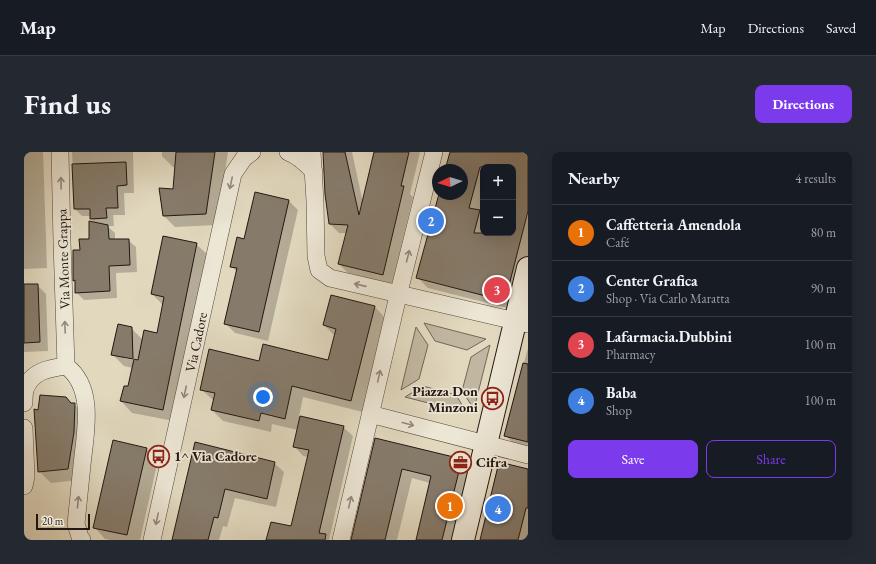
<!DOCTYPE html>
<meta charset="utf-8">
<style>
body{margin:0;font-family:"EB Garamond",serif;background:#242831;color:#f1f3f6}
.controls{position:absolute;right:12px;top:12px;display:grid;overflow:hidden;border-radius:8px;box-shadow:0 4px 16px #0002}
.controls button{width:36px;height:36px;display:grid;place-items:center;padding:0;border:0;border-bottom:1px solid #363941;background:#171b24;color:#f1f3f6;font:20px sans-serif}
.compass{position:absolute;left:408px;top:12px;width:36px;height:36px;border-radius:50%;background:#171b24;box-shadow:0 4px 16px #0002;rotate:266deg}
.scale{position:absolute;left:12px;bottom:10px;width:54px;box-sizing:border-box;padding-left:4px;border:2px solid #231711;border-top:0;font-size:11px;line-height:14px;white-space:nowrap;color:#231711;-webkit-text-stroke:3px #ece6d5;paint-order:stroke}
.you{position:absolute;left:239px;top:245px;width:14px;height:14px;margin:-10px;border:3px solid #fff;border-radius:50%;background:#1a73e8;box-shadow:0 0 0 6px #1a73e833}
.badge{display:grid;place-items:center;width:26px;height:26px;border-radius:50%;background:#7c3aed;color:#fff;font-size:13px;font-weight:700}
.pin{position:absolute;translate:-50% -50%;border:2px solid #fff;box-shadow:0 1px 4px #0006}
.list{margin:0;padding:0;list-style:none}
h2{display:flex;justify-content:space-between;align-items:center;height:52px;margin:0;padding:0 16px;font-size:17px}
h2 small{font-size:13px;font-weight:400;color:#9ea1a6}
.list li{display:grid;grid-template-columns:26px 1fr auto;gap:12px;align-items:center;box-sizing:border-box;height:56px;padding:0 16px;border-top:1px solid #363941}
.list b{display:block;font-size:15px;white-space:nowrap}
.list p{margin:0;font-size:13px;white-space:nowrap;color:#9ea1a6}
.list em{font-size:13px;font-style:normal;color:#9ea1a6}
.actions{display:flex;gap:8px;padding:12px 16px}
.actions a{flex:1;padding:9px 0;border:1px solid #7c3aed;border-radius:8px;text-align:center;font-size:14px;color:#7c3aed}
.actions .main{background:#7c3aed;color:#fff}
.map{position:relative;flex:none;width:504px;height:388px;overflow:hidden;border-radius:8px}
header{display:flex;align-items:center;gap:24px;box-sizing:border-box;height:56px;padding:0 20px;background:#171b24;border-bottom:1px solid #363941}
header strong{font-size:19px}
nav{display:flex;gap:22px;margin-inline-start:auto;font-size:14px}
.intro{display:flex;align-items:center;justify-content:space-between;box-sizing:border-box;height:96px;padding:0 24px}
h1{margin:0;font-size:28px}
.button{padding:10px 18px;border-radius:8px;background:#7c3aed;color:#fff;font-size:14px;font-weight:700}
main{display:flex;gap:24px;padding:0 24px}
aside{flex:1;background:#171b24;border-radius:8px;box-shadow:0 4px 16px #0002}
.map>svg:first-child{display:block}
.green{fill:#c1b7a1;stroke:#726759}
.shadow{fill:#0003;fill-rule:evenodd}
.building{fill:#867b6b;stroke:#231711;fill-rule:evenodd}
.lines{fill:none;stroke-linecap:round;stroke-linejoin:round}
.street-casing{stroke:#52473c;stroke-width:18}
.secondary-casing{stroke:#231711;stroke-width:24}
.street{stroke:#ece6d5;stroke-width:17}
.secondary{stroke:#ece6d5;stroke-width:22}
.oneway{stroke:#92897d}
.labels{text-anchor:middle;stroke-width:3.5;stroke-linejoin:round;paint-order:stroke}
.street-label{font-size:14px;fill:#231711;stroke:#ece6d5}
.poi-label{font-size:14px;font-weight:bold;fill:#231711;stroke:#ece6d5;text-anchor:start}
</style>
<header>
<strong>Map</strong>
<nav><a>Map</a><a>Directions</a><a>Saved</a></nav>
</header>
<div class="intro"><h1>Find us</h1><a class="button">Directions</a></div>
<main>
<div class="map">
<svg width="504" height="388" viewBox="0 0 504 388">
<rect width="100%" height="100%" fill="#e1d8be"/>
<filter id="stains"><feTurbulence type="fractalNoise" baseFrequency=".005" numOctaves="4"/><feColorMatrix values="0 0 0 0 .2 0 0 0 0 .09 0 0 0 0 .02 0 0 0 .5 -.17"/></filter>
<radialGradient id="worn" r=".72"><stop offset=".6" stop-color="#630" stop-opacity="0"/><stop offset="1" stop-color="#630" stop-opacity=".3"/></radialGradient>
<path class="green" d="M 400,171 L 462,187 L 443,198 L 411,189 Z
M 392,175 L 404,193 L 395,227 L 377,238 Z
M 466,193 L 450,257 L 438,239 L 447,205 Z
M 399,234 L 432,243 L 443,261 L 381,245 Z"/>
<path class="shadow" d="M 0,0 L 19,0 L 23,116 L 0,117 Z
M 48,0 L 109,0 L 110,41 L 100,41 L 101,63 L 89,63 L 90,74 L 83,74 L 91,81 L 91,88 L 104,88 L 112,95 L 113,120 L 92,121 L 93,146 L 60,148 L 52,140 L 52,130 L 50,128 L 57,99 L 66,88 L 71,71 L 67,67 L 67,64 L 58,64 L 51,57 Z
M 138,0 L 204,0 L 193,73 L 151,75 L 140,64 L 150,38 L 152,15 L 149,15 L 138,4 Z
M 300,0 L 328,0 L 339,51 L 351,0 L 396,0 L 386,42 L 389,45 L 368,132 L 324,121 L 315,112 L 323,81 L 315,81 L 306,72 Z
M 427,0 L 504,0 L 504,108 L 491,158 L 404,136 L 393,125 L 415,42 L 438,42 L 438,18 L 422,18 ZM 459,15 L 489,15 L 489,81 L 459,81 Z
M 265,49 L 274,58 L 244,189 L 211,181 L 202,172 L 213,120 L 207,114 Z
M 172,92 L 184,103 L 150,269 L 108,261 L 97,249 L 105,235 L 109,216 L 100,214 L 88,202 L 107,176 L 119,188 L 134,182 L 140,154 L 128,142 ZM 100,204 L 114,207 L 114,209 L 100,206 Z
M 0,133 L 13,133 L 22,142 L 24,199 L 0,200 Z
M 308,144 L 351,155 L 362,167 L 339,260 L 279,245 L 275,265 L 319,275 L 329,284 L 305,388 L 243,388 L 268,375 L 284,305 L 279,304 L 270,294 L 274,278 L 248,272 L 247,280 L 199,269 L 188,258 L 190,249 L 178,238 L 236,210 L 305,209 L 311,184 L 300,173 Z
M 504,196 L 504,298 L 493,295 L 481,283 Z
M 47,252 L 51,253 L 63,265 L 55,328 L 27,331 L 15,319 Z
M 352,287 L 437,308 L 447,317 L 430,388 L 393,388 L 406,331 L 388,326 L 373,388 L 328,388 Z
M 122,297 L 134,308 L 116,388 L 87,388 L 81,387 L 70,375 Z
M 250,311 L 260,320 L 252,355 L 211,346 L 203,375 L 199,374 L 195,388 L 149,388 L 157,358 Z
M 504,318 L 504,388 L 457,388 Z"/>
<path class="building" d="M 152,0 L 191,0 L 182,62 L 139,64 L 135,36 L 149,37 Z
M 299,0 L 321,0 L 335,63 L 350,0 L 385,0 L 377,34 L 380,34 L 359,123 L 314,112 L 324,73 L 305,72 L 301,42 Z
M 426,0 L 504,0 L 504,59 L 481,149 L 392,126 L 415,42 L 438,42 L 438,18 L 421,18 ZM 456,15 L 489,15 L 489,81 L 450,81 L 456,58 L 445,56 Z
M 102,10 L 103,33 L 93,34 L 94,56 L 82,56 L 83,66 L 66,67 L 66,57 L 50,57 L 48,12 Z
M 231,40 L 265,48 L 235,180 L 200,172 L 213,116 L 206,115 L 213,85 L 220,87 Z
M 65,69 L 84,73 L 85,87 L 105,87 L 106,113 L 85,114 L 86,139 L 51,141 L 51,128 L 49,129 L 49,98 L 56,98 L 55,87 L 65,87 Z
M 139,84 L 173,91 L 139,258 L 96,249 L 100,234 L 104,234 L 110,207 L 114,208 L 120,178 L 133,181 L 140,145 L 127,142 Z
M 0,132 L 14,132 L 16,190 L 0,191 Z
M 307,143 L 351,154 L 327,249 L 268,234 L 261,267 L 237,261 L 235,269 L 187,258 L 191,241 L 176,238 L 185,197 L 235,209 L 239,192 L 304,208 L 312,177 L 299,173 Z
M 94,172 L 108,175 L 109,207 L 87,203 Z
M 499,211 L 504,212 L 504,290 L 480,284 Z
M 16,243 L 42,245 L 47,251 L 51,251 L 50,280 L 44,317 L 14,320 L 10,257 L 14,258 Z
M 276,264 L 320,274 L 295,381 L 302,382 L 301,388 L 242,388 L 247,370 L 267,374 L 285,298 L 269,295 Z
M 351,286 L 438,307 L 418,388 L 392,388 L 407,324 L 378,317 L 361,388 L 327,388 Z
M 89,288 L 123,296 L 103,383 L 69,376 Z
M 171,290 L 251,310 L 243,347 L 201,337 L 194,366 L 190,365 L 184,388 L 148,388 Z
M 475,310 L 504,317 L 504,356 L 502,356 L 494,388 L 456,388 Z"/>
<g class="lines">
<defs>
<path id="street" d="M 36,0 L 38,90 L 42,214
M 264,0 C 275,4 282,11 290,20
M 288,0 L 291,49 L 292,104 L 295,118 L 306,126 L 504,172
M 0,251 C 0,247 0,242 1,238 C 7,219 26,216 42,214 C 72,236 61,282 58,313 C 56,333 54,352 52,372 L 56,385 L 58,388
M 346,262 L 504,303
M 0,276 L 2,325 L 0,334
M 128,388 L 209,22 L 220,6 L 228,0
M 317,388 L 373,148 L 410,0"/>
<path id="secondary" d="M 439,388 L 504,116"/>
</defs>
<use href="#street" class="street-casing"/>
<use href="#secondary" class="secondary-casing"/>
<use href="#street" class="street"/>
<use href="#secondary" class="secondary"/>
</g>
<defs><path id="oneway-shaft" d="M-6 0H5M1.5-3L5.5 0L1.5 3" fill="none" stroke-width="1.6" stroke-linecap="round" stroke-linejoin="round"/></defs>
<g class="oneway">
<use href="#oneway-shaft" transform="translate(37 31) rotate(-91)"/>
<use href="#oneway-shaft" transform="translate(207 31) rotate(102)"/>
<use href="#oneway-shaft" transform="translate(384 104) rotate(-76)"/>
<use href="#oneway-shaft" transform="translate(336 133) rotate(-167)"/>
<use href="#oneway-shaft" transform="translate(41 175) rotate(-92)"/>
<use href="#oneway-shaft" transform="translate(355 224) rotate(-77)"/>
<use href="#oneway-shaft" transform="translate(161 240) rotate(102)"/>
<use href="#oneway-shaft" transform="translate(384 272) rotate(15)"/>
<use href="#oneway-shaft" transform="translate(54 350) rotate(-84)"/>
<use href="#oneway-shaft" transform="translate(326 350) rotate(-77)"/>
<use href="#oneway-shaft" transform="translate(133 367) rotate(102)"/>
</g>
<defs>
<symbol id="bus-ring" viewBox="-11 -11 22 22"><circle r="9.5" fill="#ece6d5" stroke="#8f2418" stroke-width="1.5"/><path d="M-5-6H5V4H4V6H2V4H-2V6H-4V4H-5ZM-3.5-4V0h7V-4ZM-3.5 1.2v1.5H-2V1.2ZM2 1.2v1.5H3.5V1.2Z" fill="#8f2418"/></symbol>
<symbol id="office-ring" viewBox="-11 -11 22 22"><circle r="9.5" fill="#ece6d5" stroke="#8f2418" stroke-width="1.5"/><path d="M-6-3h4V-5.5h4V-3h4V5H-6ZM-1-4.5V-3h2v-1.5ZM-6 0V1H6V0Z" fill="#8f2418"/></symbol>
</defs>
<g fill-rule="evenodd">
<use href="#bus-ring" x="456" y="234" width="25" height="25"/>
<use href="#bus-ring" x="122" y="292" width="25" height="25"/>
<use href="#office-ring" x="424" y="298" width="25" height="25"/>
</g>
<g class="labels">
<g class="street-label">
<text transform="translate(39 107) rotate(-92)" y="5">Via Monte Grappa</text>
<text transform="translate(172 190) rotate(-78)" y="5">Via Cadore</text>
</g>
<g class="poi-label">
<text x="454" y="244" text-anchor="end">Piazza Don<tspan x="454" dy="16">Minzoni</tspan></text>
<text x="150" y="309">1^ Via Cadore</text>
<text x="452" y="315">Cifra</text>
</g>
</g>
<rect width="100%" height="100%" filter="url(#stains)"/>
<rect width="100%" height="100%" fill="url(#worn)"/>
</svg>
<div class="controls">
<button>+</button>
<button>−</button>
</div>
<svg class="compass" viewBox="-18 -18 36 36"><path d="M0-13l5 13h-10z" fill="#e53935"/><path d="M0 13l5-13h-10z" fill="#9ea1a6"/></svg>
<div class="scale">20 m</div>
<div class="you"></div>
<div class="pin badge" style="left:426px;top:354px;background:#e8710a">1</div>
<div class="pin badge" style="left:407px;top:69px;background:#3f7fe0">2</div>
<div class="pin badge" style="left:473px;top:138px;background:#e0444e">3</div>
<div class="pin badge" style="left:474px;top:357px;background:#3f7fe0">4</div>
</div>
<aside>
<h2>Nearby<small>4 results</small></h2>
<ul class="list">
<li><span class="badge" style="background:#e8710a">1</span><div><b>Caffetteria Amendola</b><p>Café</p></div><em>80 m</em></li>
<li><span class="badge" style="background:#3f7fe0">2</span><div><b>Center Grafica</b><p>Shop · Via Carlo Maratta</p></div><em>90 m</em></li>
<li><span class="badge" style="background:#e0444e">3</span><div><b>Lafarmacia.Dubbini</b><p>Pharmacy</p></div><em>100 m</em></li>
<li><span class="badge" style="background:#3f7fe0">4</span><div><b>Baba</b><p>Shop</p></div><em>100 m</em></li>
</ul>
<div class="actions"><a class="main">Save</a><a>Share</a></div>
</aside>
</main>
